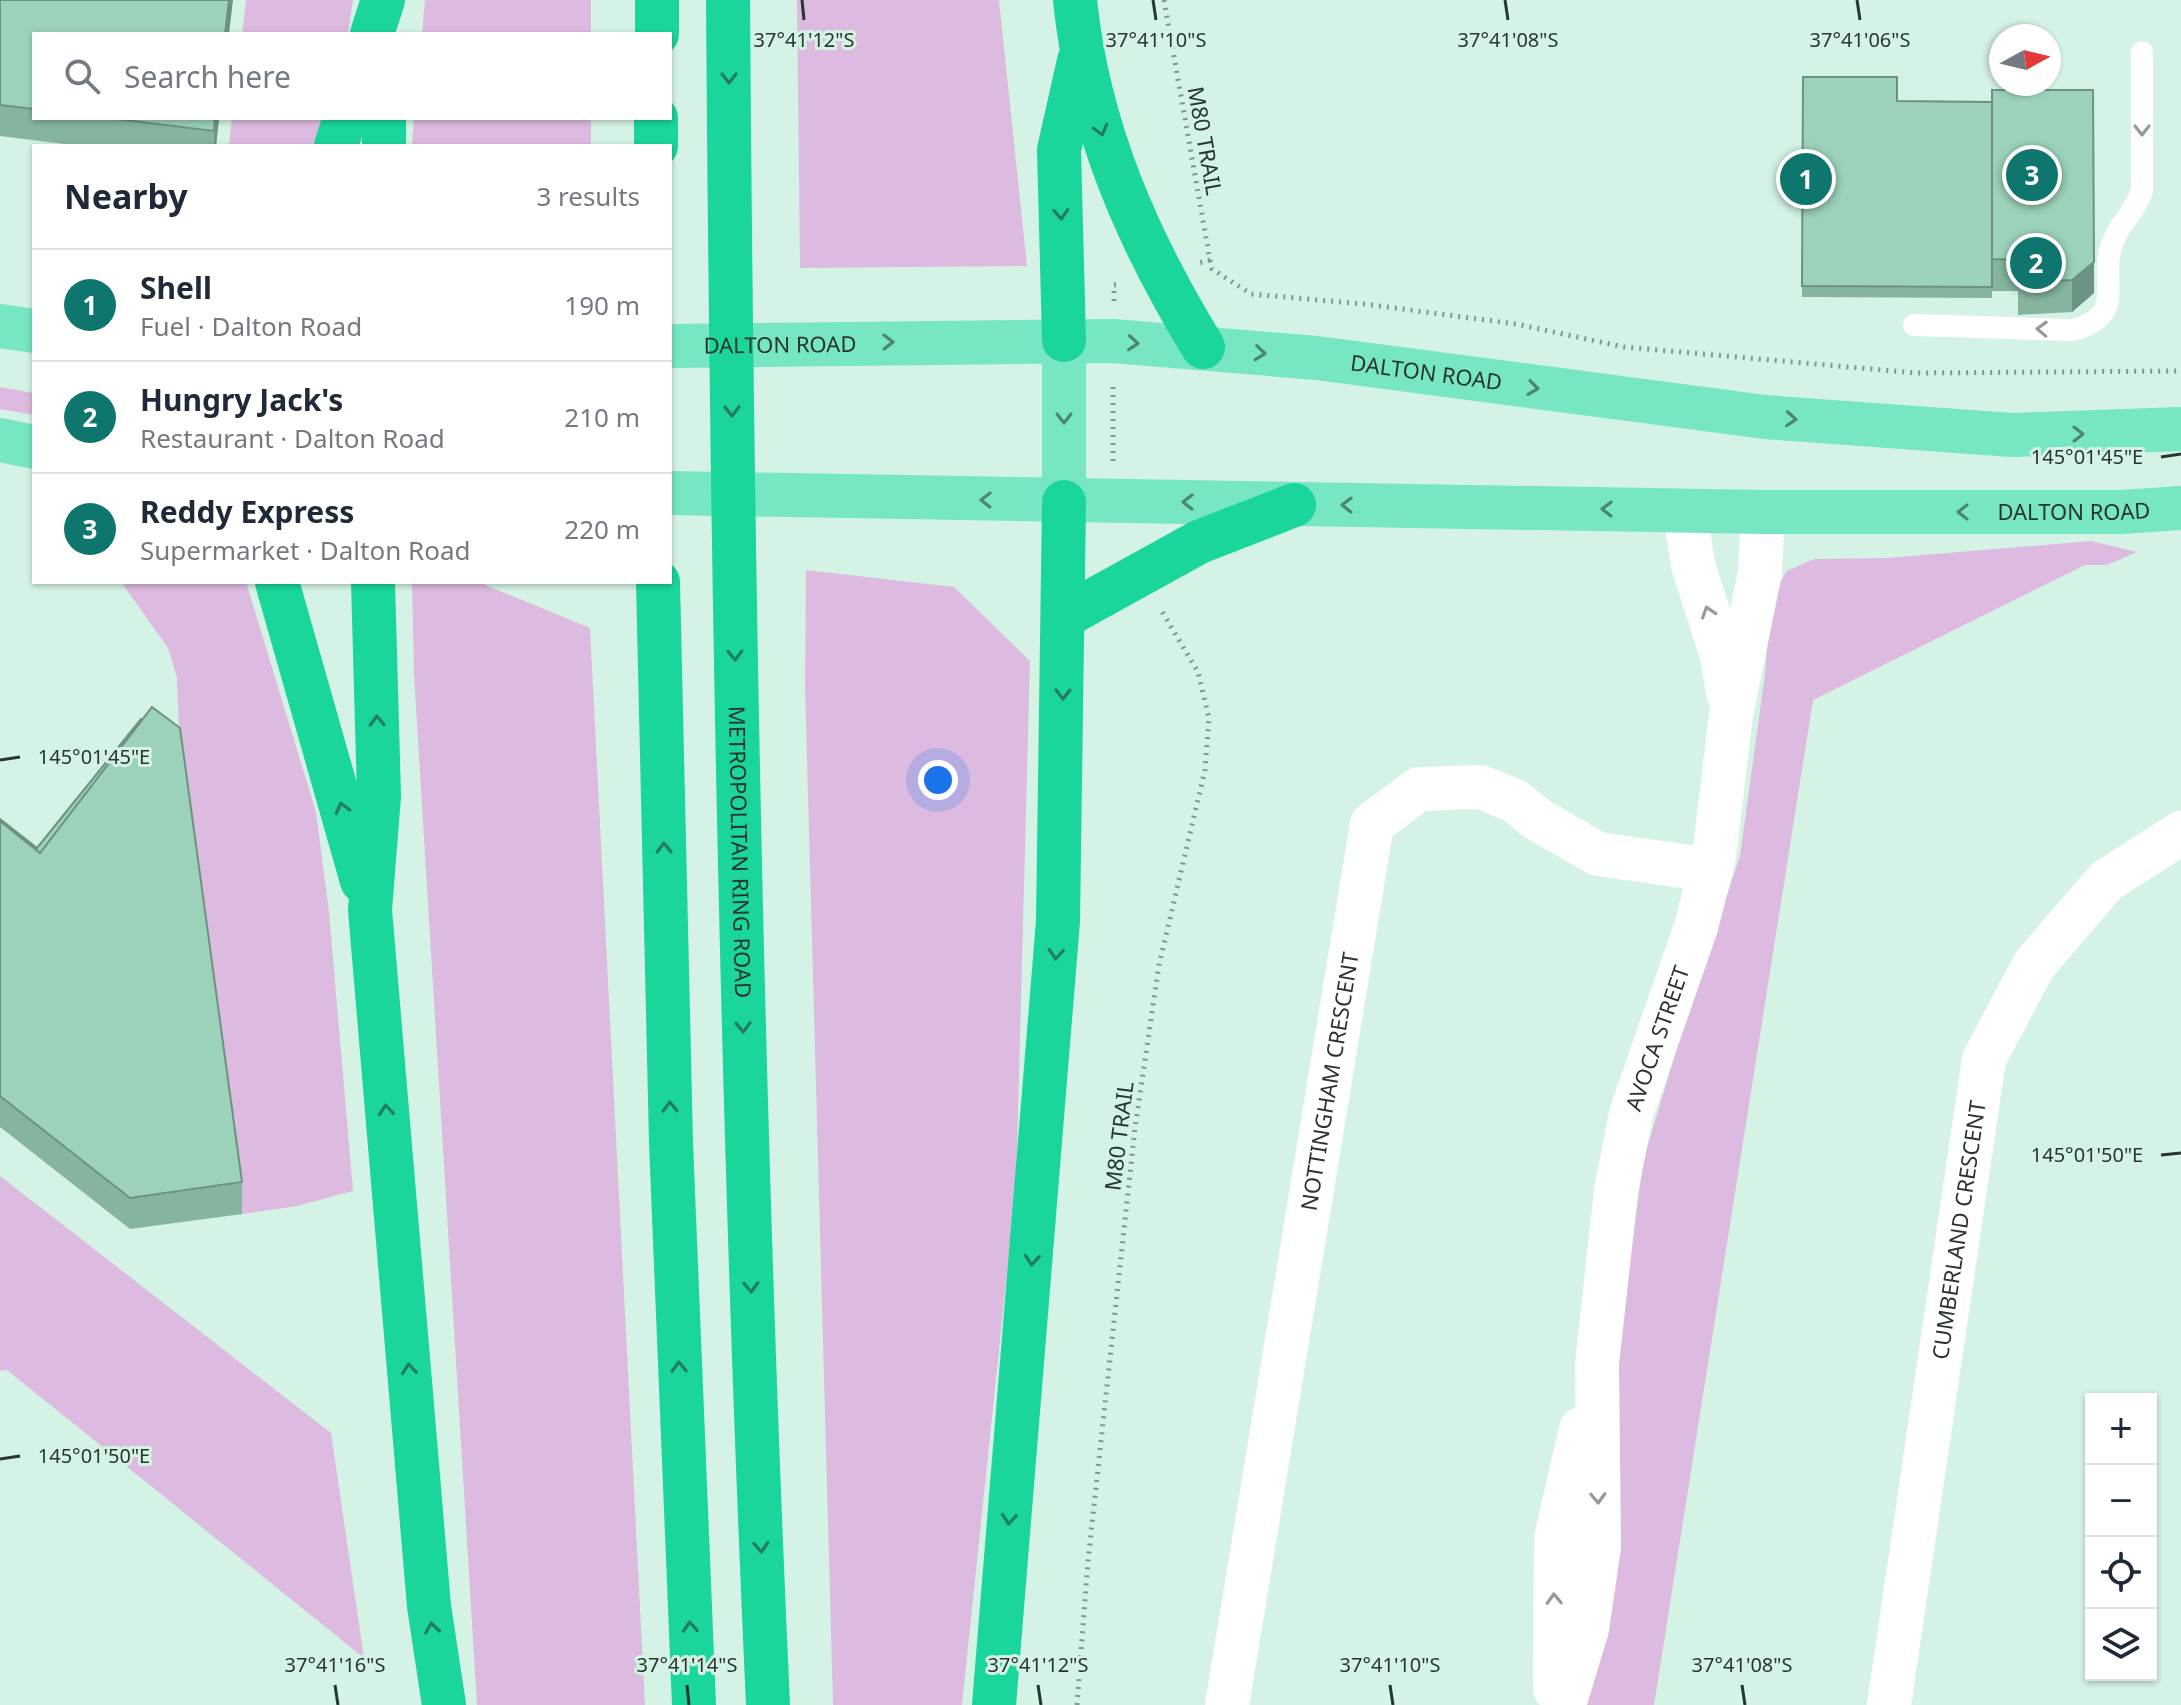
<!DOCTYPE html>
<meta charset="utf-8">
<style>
body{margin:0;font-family:"Noto Sans",sans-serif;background:#f6f6f7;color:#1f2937}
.controls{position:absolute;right:24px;bottom:24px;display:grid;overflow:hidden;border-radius:0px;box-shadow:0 2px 6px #0004}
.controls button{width:72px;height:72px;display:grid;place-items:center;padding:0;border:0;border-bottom:2px solid #e0e1e3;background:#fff;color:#1f2937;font:40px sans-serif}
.compass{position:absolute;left:1989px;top:24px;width:72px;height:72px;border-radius:50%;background:#fff;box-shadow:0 2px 6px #0004;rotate:82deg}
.you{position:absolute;left:938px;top:780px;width:28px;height:28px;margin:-20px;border:6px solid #fff;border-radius:50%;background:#1a73e8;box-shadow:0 0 0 12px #1a73e833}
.badge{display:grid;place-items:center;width:52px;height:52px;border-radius:50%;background:#0f766e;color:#fff;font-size:26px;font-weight:700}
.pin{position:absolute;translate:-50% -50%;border:4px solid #fff;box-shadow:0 2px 8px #0006}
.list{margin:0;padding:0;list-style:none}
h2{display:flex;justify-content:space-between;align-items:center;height:104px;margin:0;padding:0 32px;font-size:34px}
h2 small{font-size:26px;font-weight:400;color:#747a83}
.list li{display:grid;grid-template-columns:52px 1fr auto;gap:24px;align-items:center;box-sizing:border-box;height:112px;padding:0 32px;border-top:2px solid #e0e1e3}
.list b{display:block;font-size:30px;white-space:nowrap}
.list p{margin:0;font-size:26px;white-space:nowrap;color:#747a83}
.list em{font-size:26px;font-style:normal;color:#747a83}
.icon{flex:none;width:44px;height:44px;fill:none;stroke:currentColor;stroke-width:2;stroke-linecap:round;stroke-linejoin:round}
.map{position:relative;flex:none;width:2181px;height:1705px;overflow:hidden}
.search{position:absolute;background:#fff;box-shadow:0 2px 6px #0004;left:32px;top:32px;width:640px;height:88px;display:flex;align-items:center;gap:20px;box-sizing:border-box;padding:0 28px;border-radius:0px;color:#747a83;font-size:30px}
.panel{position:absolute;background:#fff;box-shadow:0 2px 6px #0004;left:32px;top:144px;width:640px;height:440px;border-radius:0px}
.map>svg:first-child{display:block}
.green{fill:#ddbbe1}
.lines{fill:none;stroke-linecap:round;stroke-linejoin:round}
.path{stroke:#81978c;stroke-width:5;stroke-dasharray:2 6;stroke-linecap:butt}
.lane{stroke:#fff;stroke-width:22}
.street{stroke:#fff;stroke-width:44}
.primary{stroke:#76e6c4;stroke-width:44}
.highway{stroke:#1ad59c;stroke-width:44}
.wall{fill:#85b59f}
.shaded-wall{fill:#6c9382}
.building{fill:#9bd2b9;stroke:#6c9382;stroke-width:2}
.oneway{stroke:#227d60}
.oneway2{stroke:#949a97}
.oneway3{stroke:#4c8572}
.ticks{fill:none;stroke:#29352f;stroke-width:3}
.labels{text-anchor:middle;stroke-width:6;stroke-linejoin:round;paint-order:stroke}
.street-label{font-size:22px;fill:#29352f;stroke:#d4f3e4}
.ticks-label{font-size:20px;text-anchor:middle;fill:#29352f;stroke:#d4f3e4;stroke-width:6;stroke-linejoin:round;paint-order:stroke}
</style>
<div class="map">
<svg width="2181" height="1705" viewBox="0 0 2181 1705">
<rect width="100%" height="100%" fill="#d4f3e4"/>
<path class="green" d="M 246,0 L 353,0 L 348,34 L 242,34 Z
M 425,0 L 591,0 L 591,34 L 422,34 Z
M 797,0 L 999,0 L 1027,266 L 800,268 Z
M 232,118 L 328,118 L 321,146 L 229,146 Z
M 414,118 L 591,118 L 591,146 L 412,146 Z
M 0,387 L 34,393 L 34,415 L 0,409 Z
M 2091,541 L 2137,552 L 2107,565 L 2085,565 L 1813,700 L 1654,1705 L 1580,1705 L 1607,1441 L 1643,1161 L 1687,1015 L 1740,856 L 1765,674 L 1769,617 L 1779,584 L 1787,571 L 1814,559 L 1887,558 Z
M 806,570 L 954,587 L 1030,661 L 1016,1187 L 962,1705 L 833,1705 L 805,687 Z
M 121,582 L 246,582 L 316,812 L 329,912 L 353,1191 L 297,1206 L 242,1214 L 180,759 L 177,678 L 168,648 Z
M 412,582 L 478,582 L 590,628 L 645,1705 L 477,1705 L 414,675 Z
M 0,1176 L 331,1433 L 364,1658 L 7,1370 L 0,1371 Z"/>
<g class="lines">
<path class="path" d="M 1164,0 L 1210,260 L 1199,263
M 1210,260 L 1212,269 L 1251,294 L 1364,304 L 1516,324 L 1624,347 L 1917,373 L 2181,371
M 1114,301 L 1114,285 L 1120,284
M 1113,461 L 1113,383
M 1077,1705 L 1088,1561 L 1135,1128 L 1159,965 L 1205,770 L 1209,718 L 1198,672 L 1161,610"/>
<path class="lane" d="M 1914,325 L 2072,330 C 2131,315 2096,279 2114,239 C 2121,221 2136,211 2142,191 L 2142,52"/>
<g class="street">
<path d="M 1685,511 L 1693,565 L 1722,656 L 1728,693"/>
<path d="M 1555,1689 L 1556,1538 L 1581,1429"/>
<path id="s1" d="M 1227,1705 L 1372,824 L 1419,789 L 1481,787 L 1515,801 L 1537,819 L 1598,854 L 1711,870"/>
<path id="s2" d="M 1564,1705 L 1587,1629 L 1599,1547 L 1597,1364 L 1616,1191 L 1631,1114 L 1696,927 L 1714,857 L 1731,715 L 1760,572 L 1763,512"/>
<path id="s3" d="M 1889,1705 L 1984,1059 L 2034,965 L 2106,881 L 2181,833"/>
</g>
<g class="primary">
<path d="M 0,326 L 34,331"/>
<path id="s4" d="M 670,346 L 1113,341 L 1317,358 L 1765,417 L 2012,435 L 2181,429"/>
<path d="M 0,440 L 34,447"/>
<path id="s5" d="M 670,493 L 1763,512 L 2121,512 L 2181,508"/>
<path d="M 1064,502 L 1064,340"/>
</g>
<g class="highway">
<path id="s6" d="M 728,0 C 732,569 742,1137 768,1705"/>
<path d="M 1075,0 C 1088,127 1137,239 1203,347"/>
<path d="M 372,34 L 383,0"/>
<path d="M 657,34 L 657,0"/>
<path d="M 336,146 L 345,118"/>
<path d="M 384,146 L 384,118"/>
<path d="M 656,146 L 656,118"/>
<path d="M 1064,340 L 1059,150 L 1079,61"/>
<path d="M 277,582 L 362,881"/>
<path d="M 373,582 L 379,796 L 370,910 L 429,1606 L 444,1705"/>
<path d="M 658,582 L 671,1143 L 694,1705"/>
<path d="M 1065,616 L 1199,542 L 1294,505"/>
<path d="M 994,1705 L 1058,921 L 1064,502"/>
</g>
</g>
<path class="wall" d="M 0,0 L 34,34 L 34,118 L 219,118 L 216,146 L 80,146 L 0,136 Z
M 1803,77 L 1897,101 L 2094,293 L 2072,312 L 2018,315 L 2018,291 L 1992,291 L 1992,298 L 1802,297 Z
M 0,819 L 242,1182 L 242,1214 L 130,1229 L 0,1127 Z"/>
<path class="shaded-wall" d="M 229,0 L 233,0 L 229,34 L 225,34 Z
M 215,118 L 219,118 L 216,146 L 214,146 Z
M 2094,262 L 2094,293 L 2072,312 L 2072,280 Z"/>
<path class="building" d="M 0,0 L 229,0 L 225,34 L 34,34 L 34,109 L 0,105 Z
M 1803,77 L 1897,77 L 1897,101 L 1992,102 L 1992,287 L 1802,286 Z
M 1992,90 L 2093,90 L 2094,262 L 2072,280 L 2018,283 L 2018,260 L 1992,259 Z
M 109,118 L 215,118 L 214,131 Z
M 152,707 L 180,728 L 242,1182 L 130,1198 L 0,1096 L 0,821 L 40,853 Z
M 141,719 L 142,720 L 40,853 L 0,821 L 0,819 L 37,848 Z"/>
<defs><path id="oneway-chevron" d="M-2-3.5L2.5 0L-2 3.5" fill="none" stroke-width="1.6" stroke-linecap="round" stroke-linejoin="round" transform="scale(2)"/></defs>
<g class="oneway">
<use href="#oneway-chevron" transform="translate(729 78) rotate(90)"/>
<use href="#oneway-chevron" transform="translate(1101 130) rotate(75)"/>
<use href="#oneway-chevron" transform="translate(1061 214) rotate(87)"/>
<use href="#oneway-chevron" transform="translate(732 411) rotate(89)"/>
<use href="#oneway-chevron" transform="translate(735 655) rotate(89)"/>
<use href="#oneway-chevron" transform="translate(1063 694) rotate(91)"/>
<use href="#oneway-chevron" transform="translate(377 721) rotate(-92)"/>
<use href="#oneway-chevron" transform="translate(342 808) rotate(-105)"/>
<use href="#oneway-chevron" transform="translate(664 848) rotate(-91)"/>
<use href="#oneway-chevron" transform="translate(1056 954) rotate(94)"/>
<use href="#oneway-chevron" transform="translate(743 1027) rotate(89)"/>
<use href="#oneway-chevron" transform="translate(670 1107) rotate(-91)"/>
<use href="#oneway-chevron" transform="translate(386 1110) rotate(-95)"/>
<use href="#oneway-chevron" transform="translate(1032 1260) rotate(95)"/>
<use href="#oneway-chevron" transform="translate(751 1287) rotate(88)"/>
<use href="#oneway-chevron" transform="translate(679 1367) rotate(-92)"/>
<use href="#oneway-chevron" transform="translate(409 1369) rotate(-95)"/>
<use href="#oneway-chevron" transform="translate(1009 1519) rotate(95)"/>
<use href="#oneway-chevron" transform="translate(761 1547) rotate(87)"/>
<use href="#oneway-chevron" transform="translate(690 1627) rotate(-93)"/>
<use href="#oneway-chevron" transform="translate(432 1628) rotate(-98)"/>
</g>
<g class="oneway2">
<use href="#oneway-chevron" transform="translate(2142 130) rotate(90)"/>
<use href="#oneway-chevron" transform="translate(2042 329) rotate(-178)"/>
<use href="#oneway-chevron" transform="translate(1708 612) rotate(-108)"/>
<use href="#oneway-chevron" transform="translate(1598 1498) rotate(88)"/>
<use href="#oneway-chevron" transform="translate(1554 1599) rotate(-92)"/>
</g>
<g class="oneway3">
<use href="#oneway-chevron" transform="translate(888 342) rotate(-1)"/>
<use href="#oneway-chevron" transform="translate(1133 343) rotate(4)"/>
<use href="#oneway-chevron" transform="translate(1260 353) rotate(6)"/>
<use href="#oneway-chevron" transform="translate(1533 388) rotate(8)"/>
<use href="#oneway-chevron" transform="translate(1064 418) rotate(90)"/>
<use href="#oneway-chevron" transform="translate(1791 419) rotate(4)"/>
<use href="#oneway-chevron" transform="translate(2078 434) rotate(-1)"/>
<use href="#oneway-chevron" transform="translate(986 500) rotate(-179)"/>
<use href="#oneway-chevron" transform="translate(1188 502) rotate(-179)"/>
<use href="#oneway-chevron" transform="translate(1347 505) rotate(-179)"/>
<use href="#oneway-chevron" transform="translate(1607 509) rotate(-179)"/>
<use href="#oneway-chevron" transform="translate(1963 512) rotate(-180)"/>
</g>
<path class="ticks" d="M 802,0 L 804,20M 1153,0 L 1156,20M 1505,0 L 1508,20M 1857,0 L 1860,20M 2161,457 L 2181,454M 0,760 L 20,757M 2161,1155 L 2181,1153M 0,1459 L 20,1456M 335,1685 L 338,1705M 687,1685 L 689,1705M 1038,1685 L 1041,1705M 1390,1685 L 1393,1705M 1742,1685 L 1745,1705"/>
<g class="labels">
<g class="street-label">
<text transform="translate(1205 141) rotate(80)" y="8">M80 TRAIL</text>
<text dy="8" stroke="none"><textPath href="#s4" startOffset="110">DALTON ROAD</textPath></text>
<text dy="8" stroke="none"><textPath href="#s4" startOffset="758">DALTON ROAD</textPath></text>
<text dy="8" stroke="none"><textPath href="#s5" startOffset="1404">DALTON ROAD</textPath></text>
<text dy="8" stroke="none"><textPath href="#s6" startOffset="852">METROPOLITAN RING ROAD</textPath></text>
<text dy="8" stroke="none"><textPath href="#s2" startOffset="678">AVOCA STREET</textPath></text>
<text dy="8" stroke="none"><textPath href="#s1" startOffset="632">NOTTINGHAM CRESCENT</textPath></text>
<text transform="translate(1119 1136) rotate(-83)" y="8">M80 TRAIL</text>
<text dy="8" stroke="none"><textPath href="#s3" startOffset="480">CUMBERLAND CRESCENT</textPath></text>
</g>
</g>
<g class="ticks-label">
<text x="804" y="47">37°41'12"S</text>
<text x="1156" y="47">37°41'10"S</text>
<text x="1508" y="47">37°41'08"S</text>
<text x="1860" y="47">37°41'06"S</text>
<text x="2087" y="464">145°01'45"E</text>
<text x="94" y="764">145°01'45"E</text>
<text x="2087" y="1162">145°01'50"E</text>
<text x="94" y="1463">145°01'50"E</text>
<text x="335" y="1672">37°41'16"S</text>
<text x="687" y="1672">37°41'14"S</text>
<text x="1038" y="1672">37°41'12"S</text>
<text x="1390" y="1672">37°41'10"S</text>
<text x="1742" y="1672">37°41'08"S</text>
</g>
</svg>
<div class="controls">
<button>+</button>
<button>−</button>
<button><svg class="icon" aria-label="locate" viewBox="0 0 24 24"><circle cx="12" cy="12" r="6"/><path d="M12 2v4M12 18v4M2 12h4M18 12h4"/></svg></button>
<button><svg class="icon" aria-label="layers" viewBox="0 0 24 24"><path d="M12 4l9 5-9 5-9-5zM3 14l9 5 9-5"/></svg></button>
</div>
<svg class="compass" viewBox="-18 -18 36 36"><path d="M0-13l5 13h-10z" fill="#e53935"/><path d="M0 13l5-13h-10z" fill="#747a83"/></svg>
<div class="you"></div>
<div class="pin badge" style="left:1806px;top:179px">1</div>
<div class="pin badge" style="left:2036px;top:263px">2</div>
<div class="pin badge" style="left:2032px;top:175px">3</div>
<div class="search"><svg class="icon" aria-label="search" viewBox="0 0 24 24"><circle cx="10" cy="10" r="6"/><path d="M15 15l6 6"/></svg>Search here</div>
<section class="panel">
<h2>Nearby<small>3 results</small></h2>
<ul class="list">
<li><span class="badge">1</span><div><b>Shell</b><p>Fuel · Dalton Road</p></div><em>190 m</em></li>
<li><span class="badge">2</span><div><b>Hungry Jack's</b><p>Restaurant · Dalton Road</p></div><em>210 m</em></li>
<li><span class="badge">3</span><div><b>Reddy Express</b><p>Supermarket · Dalton Road</p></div><em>220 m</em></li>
</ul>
</section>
</div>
